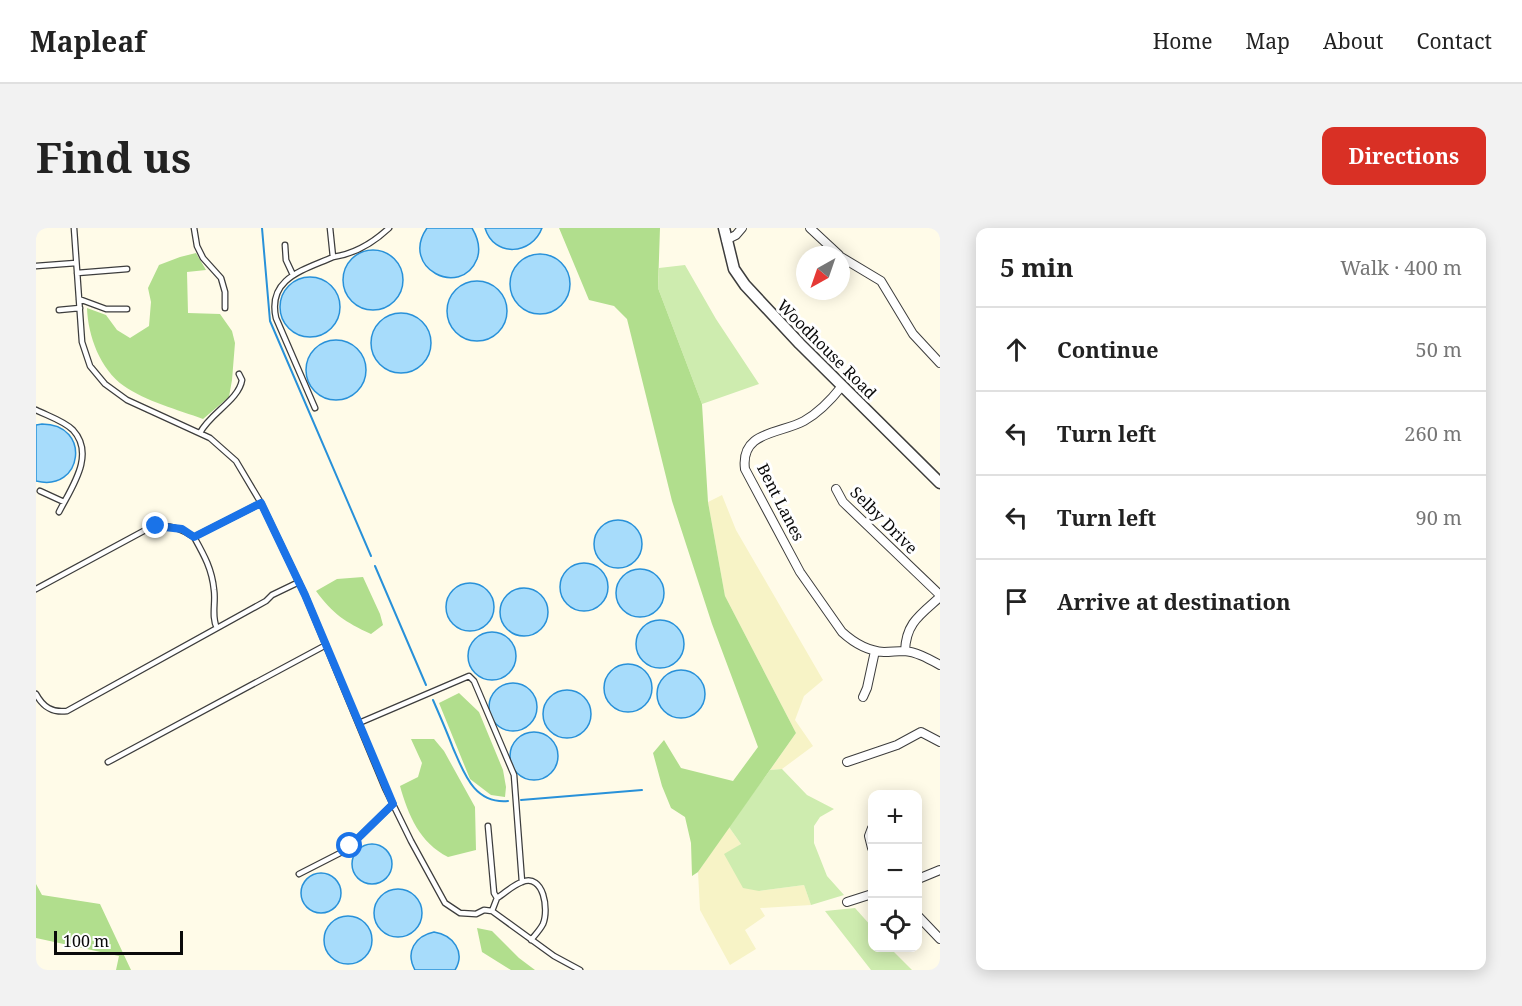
<!DOCTYPE html>
<meta charset="utf-8">
<style>
body{margin:0;font-family:"Noto Serif",serif;background:#f2f2f2;color:#222}
.controls{position:absolute;right:18px;bottom:18px;display:grid;overflow:hidden;border-radius:12px;box-shadow:0 3px 15px #0003}
.controls button{width:54px;height:54px;display:grid;place-items:center;padding:0;border:0;border-bottom:2px solid #e0e0e0;background:#fff;color:#222;font:30px sans-serif}
.compass{position:absolute;left:760px;top:18px;width:54px;height:54px;border-radius:50%;background:#fff;box-shadow:0 3px 15px #0003;rotate:220deg}
.scale{position:absolute;left:18px;bottom:15px;width:129px;box-sizing:border-box;padding-left:6px;border:3px solid #0a0a0a;border-top:0;font-size:16px;line-height:21px;white-space:nowrap;color:#0a0a0a;-webkit-text-stroke:4px #fff;paint-order:stroke}
.stop{position:absolute;width:18px;height:18px;margin:-14px;border:4px solid #1a73e8;border-radius:50%;background:#fff}
.stop.end{background:#1a73e8;border-color:#fff;box-shadow:0 2px 6px #0008}
.list{margin:0;padding:0;list-style:none}
h2{display:flex;justify-content:space-between;align-items:center;height:78px;margin:0;padding:0 24px;font-size:26px}
h2 small{font-size:20px;font-weight:400;color:#767676}
.list li{display:grid;grid-template-columns:39px 1fr auto;gap:18px;align-items:center;box-sizing:border-box;height:84px;padding:0 24px;border-top:2px solid #e0e0e0}
.list b{display:block;font-size:22px;white-space:nowrap}
.list em{font-size:20px;font-style:normal;color:#767676}
.icon{flex:none;width:33px;height:33px;fill:none;stroke:currentColor;stroke-width:2;stroke-linecap:round;stroke-linejoin:round}
.map{position:relative;flex:none;width:904px;height:742px;overflow:hidden;border-radius:12px}
header{display:flex;align-items:center;gap:36px;box-sizing:border-box;height:84px;padding:0 30px;background:#fff;border-bottom:2px solid #e0e0e0}
header strong{font-size:28px}
nav{display:flex;gap:33px;margin-inline-start:auto;font-size:21px}
.intro{display:flex;align-items:center;justify-content:space-between;box-sizing:border-box;height:144px;padding:0 36px}
h1{margin:0;font-size:42px}
.button{padding:15px 27px;border-radius:12px;background:#d93025;color:#fff;font-size:21px;font-weight:700}
main{display:flex;gap:36px;padding:0 36px}
aside{flex:1;background:#fff;border-radius:12px;box-shadow:0 3px 15px #0003}
.map>svg:first-child{display:block}
.farmland{fill:#f7f3c6}
.green{fill:#ceecaf}
.forest{fill:#b1de8d}
.water{fill:#a7dcfb;stroke:#2891d9;stroke-width:1.5}
.lines{fill:none;stroke-linecap:round;stroke-linejoin:round}
.stream{stroke:#2891d9;stroke-width:2}
.service-casing{stroke:#3d3d3d;stroke-width:7}
.minor-casing{stroke:#3d3d3d;stroke-width:10}
.tertiary-casing{stroke:#3d3d3d;stroke-width:13}
.service{stroke:#fff;stroke-width:4.5}
.minor{stroke:#fff;stroke-width:8}
.tertiary{stroke:#fff;stroke-width:10}
.route{stroke:#1a73e8;stroke-width:8}
.labels{text-anchor:middle;stroke-width:6;stroke-linejoin:round;paint-order:stroke}
.street-label{font-size:16px;fill:#0a0a0a;stroke:#fff}
</style>
<header>
<strong>Mapleaf</strong>
<nav><a>Home</a><a>Map</a><a>About</a><a>Contact</a></nav>
</header>
<div class="intro"><h1>Find us</h1><a class="button">Directions</a></div>
<main>
<div class="map">
<svg width="904" height="742" viewBox="0 0 904 742">
<rect width="100%" height="100%" fill="#fffbe8"/>
<path class="farmland" d="M 686,267 L 700,302 L 787,452 L 768,468 L 759,492 L 777,518 L 746,541 L 734,542 L 760,505 L 689,368 L 672,274 Z
M 693,599 L 705,616 L 689,627 L 723,663 L 768,657 L 775,677 L 724,680 L 729,688 L 709,702 L 720,721 L 694,737 L 664,682 L 662,644 Z"/>
<path class="green" d="M 649,37 L 680,91 L 723,156 L 666,176 L 622,60 L 623,40 Z
M 746,541 L 771,567 L 798,581 L 784,589 L 778,598 L 778,615 L 791,648 L 808,667 L 775,677 L 768,657 L 723,663 L 707,660 L 688,626 L 705,616 L 693,599 L 734,542 Z
M 819,680 L 836,699 L 836,720 L 854,720 L 876,742 L 835,742 L 789,683 Z"/>
<path class="forest" d="M 523,0 L 624,0 L 622,60 L 666,176 L 672,274 L 689,368 L 760,505 L 662,644 L 656,648 L 655,615 L 649,589 L 635,580 L 626,558 L 617,525 L 628,512 L 645,540 L 697,553 L 722,519 L 676,396 L 636,273 L 591,91 L 578,78 L 553,72 Z
M 160,25 L 170,42 L 151,44 L 152,85 L 184,86 L 196,103 L 199,115 L 196,152 L 193,169 L 167,191 C 143,182 109,173 88,158 C 64,141 52,108 51,80 L 70,87 L 81,102 L 94,110 L 113,98 L 115,74 L 112,60 L 123,37 L 144,29 Z
M 327,349 L 344,386 L 347,397 L 335,406 C 309,394 297,386 280,363 L 301,351 Z
M 423,465 L 443,484 L 467,542 L 470,559 L 469,569 L 455,567 L 434,551 L 403,475 Z
M 375,511 L 398,511 L 408,523 L 439,579 L 440,622 L 412,629 C 384,615 372,587 364,558 L 382,549 L 386,535 Z
M 0,656 L 6,667 L 64,676 L 95,742 L 80,742 L 83,728 L 0,710 Z
M 441,700 L 456,703 L 483,730 L 499,742 L 475,742 L 446,724 Z"/>
<path class="water" d="M 391,0 L 436,0 C 442,10 445,20 441,31 C 425,71 363,40 391,0 Z
M 449,0 L 506,0 C 496,27 458,30 449,0 Z
M307 52a30 30 0 1 1 60 0a30 30 0 1 1-60 0Z
M474 56a30 30 0 1 1 60 0a30 30 0 1 1-60 0Z
M244 79a30 30 0 1 1 60 0a30 30 0 1 1-60 0Z
M411 83a30 30 0 1 1 60 0a30 30 0 1 1-60 0Z
M335 115a30 30 0 1 1 60 0a30 30 0 1 1-60 0Z
M270 142a30 30 0 1 1 60 0a30 30 0 1 1-60 0Z
M 6,196 C 56,196 47,265 0,253 L 0,197 Z
M558 316a24 24 0 1 1 48 0a24 24 0 1 1-48 0Z
M524 359a24 24 0 1 1 48 0a24 24 0 1 1-48 0Z
M580 365a24 24 0 1 1 48 0a24 24 0 1 1-48 0Z
M410 379a24 24 0 1 1 48 0a24 24 0 1 1-48 0Z
M464 384a24 24 0 1 1 48 0a24 24 0 1 1-48 0Z
M600 416a24 24 0 1 1 48 0a24 24 0 1 1-48 0Z
M432 428a24 24 0 1 1 48 0a24 24 0 1 1-48 0Z
M568 460a24 24 0 1 1 48 0a24 24 0 1 1-48 0Z
M621 466a24 24 0 1 1 48 0a24 24 0 1 1-48 0Z
M453 479a24 24 0 1 1 48 0a24 24 0 1 1-48 0Z
M507 486a24 24 0 1 1 48 0a24 24 0 1 1-48 0Z
M474 528a24 24 0 1 1 48 0a24 24 0 1 1-48 0Z
M316 636a20 20 0 1 1 40 0a20 20 0 1 1-40 0Z
M265 665a20 20 0 1 1 40 0a20 20 0 1 1-40 0Z
M338 685a24 24 0 1 1 48 0a24 24 0 1 1-48 0Z
M288 712a24 24 0 1 1 48 0a24 24 0 1 1-48 0Z
M 398,704 C 417,707 430,724 419,742 L 379,742 C 369,724 379,708 398,704 Z"/>
<g class="lines">
<path class="stream" d="M 226,0 L 234,93 L 335,328
M 339,338 L 390,457
M 397,472 C 404,488 411,504 417,520 C 428,545 438,576 472,573
M 485,572 L 606,562"/>
<defs>
<path id="service" d="M 38,0 L 46,114 L 54,138 L 69,156 L 91,172 L 174,210 L 200,233 L 225,275 L 269,367 L 349,560 L 375,613 L 409,675 L 424,685 L 440,686 L 448,682 L 456,683 L 518,728 L 544,742
M 158,0 L 161,18 L 167,30 L 185,50 L 189,64 L 189,80
M 294,0 L 297,29 C 318,26 338,14 353,0
M 249,17 L 250,32 L 257,47
M 0,38 L 40,35
M 41,45 L 91,41
M 43,71 L 70,81 L 91,81
M 23,82 L 44,80
M 279,180 L 240,90 C 231,50 268,42 297,29
M 0,182 C 12,188 28,193 37,202 C 60,227 35,260 23,284
M 164,205 C 173,186 203,172 206,152 L 203,146
M 4,263 L 28,274
M 158,309 C 168,327 176,341 178,362 C 180,374 175,389 181,400
M 0,361 L 115,299 C 130,296 145,300 158,309 L 225,275
M 0,466 C 7,479 16,485 31,483 L 230,373 L 236,367 L 263,354
M 323,495 L 433,448 L 438,453 L 478,547 L 486,654
M 72,534 L 290,417
M 452,598 L 458,665 L 461,670 L 456,683
M 263,646 L 310,622 L 357,576
M 461,670 C 469,665 477,657 486,654 C 508,645 513,682 507,696 C 504,702 499,707 495,712"/>
<path id="minor" d="M 774,0 L 803,27
M 690,12 L 700,7 L 706,0
M 805,29 L 845,53 L 877,106 L 904,135
M 806,158 C 795,172 784,184 768,193 C 744,206 704,203 709,241 L 764,344 L 806,404 C 818,415 831,423 848,424 C 855,424 861,423 868,423 C 881,424 893,431 904,437
M 800,261 L 807,274 L 904,367
M 869,423 C 870,395 884,387 904,369
M 827,469 L 831,460 L 839,423
M 811,534 L 861,517 L 885,504 L 904,514
M 836,600 L 833,608 L 836,620
M 882,651 L 904,642
M 811,674 L 836,666
M 882,688 L 904,711"/>
<path id="tertiary" d="M 688,0 L 698,41 L 709,57 L 764,116 L 904,255"/>
</defs>
<use href="#service" class="service-casing"/>
<use href="#minor" class="minor-casing"/>
<use href="#tertiary" class="tertiary-casing"/>
<use href="#service" class="service"/>
<use href="#minor" class="minor"/>
<use href="#tertiary" class="tertiary"/>
</g>
<g class="lines">
<path class="route" d="M 120,298 L 146,301 L 158,309 L 225,275 L 269,367 L 357,576 L 314,618"/>
</g>
<g class="labels">
<g class="street-label">
<text transform="translate(791 121) rotate(45)" y="6">Woodhouse Road</text>
<text transform="translate(745 274) rotate(63)" y="6">Bent Lanes</text>
<text transform="translate(848 292) rotate(45)" y="6">Selby Drive</text>
</g>
</g>
</svg>
<div class="controls">
<button>+</button>
<button>−</button>
<button><svg class="icon" aria-label="locate" viewBox="0 0 24 24"><circle cx="12" cy="12" r="6"/><path d="M12 2v4M12 18v4M2 12h4M18 12h4"/></svg></button>
</div>
<svg class="compass" viewBox="-18 -18 36 36"><path d="M0-13l5 13h-10z" fill="#e53935"/><path d="M0 13l5-13h-10z" fill="#767676"/></svg>
<div class="scale">100 m</div>
<div class="stop" style="left:314px;top:618px"></div>
<div class="stop end" style="left:120px;top:298px"></div>
</div>
<aside>
<h2>5 min<small>Walk · 400 m</small></h2>
<ul class="list">
<li><svg class="icon" aria-label="ahead" viewBox="0 0 24 24"><path d="M12 20V5M6 11l6-6 6 6"/></svg><div><b>Continue</b></div><em>50 m</em></li>
<li><svg class="icon" aria-label="left" viewBox="0 0 24 24"><path d="M17 20v-9H6M10 6l-5 5 5 5"/></svg><div><b>Turn left</b></div><em>260 m</em></li>
<li><svg class="icon" aria-label="left" viewBox="0 0 24 24"><path d="M17 20v-9H6M10 6l-5 5 5 5"/></svg><div><b>Turn left</b></div><em>90 m</em></li>
<li><svg class="icon" aria-label="arrive" viewBox="0 0 24 24"><path d="M6 21V4h12l-3 4 3 4H6"/></svg><div><b>Arrive at destination</b></div></li>
</ul>
</aside>
</main>
